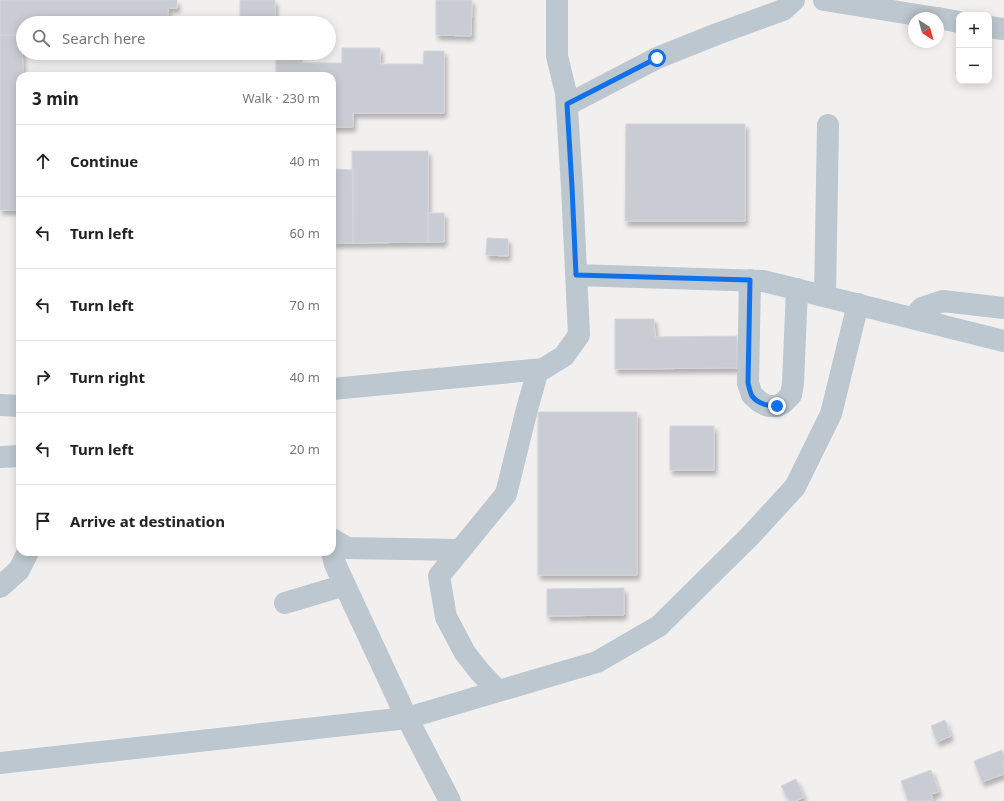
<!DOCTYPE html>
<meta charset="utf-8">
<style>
body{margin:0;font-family:"Noto Sans",sans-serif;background:#f2f2f2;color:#222}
.controls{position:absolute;right:12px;top:12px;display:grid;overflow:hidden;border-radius:8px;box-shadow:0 2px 10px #0003}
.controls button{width:36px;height:36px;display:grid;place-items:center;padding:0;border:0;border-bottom:1px solid #e0e0e0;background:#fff;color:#222;font:20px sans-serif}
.compass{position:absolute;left:908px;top:12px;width:36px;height:36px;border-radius:50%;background:#fff;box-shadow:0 2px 10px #0003;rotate:144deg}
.stop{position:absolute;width:12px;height:12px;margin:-9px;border:3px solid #1071eb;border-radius:50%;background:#fff}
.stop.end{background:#1071eb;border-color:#fff;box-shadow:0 1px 4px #0008}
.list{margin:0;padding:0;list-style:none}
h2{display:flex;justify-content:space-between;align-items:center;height:52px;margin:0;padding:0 16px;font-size:17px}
h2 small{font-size:13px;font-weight:400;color:#767676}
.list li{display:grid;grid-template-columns:26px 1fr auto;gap:12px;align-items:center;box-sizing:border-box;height:72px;padding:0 16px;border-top:1px solid #e0e0e0}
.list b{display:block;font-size:15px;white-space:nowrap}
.list em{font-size:13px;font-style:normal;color:#767676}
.icon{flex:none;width:22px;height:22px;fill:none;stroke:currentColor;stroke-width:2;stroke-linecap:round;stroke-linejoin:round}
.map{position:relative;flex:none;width:1004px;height:801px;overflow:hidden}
.search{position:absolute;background:#fff;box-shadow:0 2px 10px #0003;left:16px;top:16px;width:320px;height:44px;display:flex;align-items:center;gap:10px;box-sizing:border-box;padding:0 14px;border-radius:22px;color:#767676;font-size:15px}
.panel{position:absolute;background:#fff;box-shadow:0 2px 10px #0003;left:16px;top:72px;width:320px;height:484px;border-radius:12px}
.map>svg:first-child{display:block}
.building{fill:#c9ccd2;stroke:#d3d5db;filter:url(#shadow)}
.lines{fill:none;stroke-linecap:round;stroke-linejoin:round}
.minor{stroke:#bcc7cf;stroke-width:22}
.route{stroke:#1071eb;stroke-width:5}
</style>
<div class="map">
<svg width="1004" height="801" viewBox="0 0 1004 801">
<defs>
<filter id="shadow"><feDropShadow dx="2.5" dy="4.5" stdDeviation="2" flood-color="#0004"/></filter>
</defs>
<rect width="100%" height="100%" fill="#f2efef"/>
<path class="building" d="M 0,0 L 177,0 L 177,8 L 168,8 L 168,23 L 23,23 L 23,35 L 0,35 Z
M 240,0 L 275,0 L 275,23 L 240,23 Z
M 436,0 L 472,0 L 471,36 L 436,35 Z
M 0,35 L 22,35 L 23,76 L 20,76 L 20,210 L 0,210 Z
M 342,48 L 380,48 L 380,64 L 423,64 L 424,51 L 444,51 L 444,113 L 353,113 L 353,127 L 332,127 L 332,76 L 276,76 L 276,53 L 299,53 L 299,63 L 342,63 Z
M 626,124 L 745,124 L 745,221 L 625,221 Z
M 352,151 L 428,151 L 428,242 L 353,243 Z
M 332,169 L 353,170 L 353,243 L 332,243 Z
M 428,213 L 444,213 L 444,242 L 428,242 Z
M 487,238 L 508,239 L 508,256 L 486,255 Z
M 615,319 L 654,319 L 655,337 L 737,336 L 737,368 L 615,369 Z
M 538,412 L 637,412 L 637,575 L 538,575 Z
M 670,426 L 714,426 L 714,470 L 670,470 Z
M 624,588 L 624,615 L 547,616 L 547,589 Z
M 945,720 L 951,736 L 937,742 L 931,726 Z
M 1002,750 L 1004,756 L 1004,774 L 982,782 L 974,761 Z
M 931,770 L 939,792 L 931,794 L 933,800 L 929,801 L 908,801 L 901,781 Z
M 796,779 L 804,797 L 796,801 L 789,801 L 781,786 Z"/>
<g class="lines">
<path class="minor" d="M 824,0 L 936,18
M 938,18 L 959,22
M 989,27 L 1004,29
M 567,105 L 657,58 L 717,34 L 783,10 L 794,0
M 576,275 L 763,281 L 1004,341
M 750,280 L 748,383 L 752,395 L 760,402 L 768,406 L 777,406 L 783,403 L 791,395 L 793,383 L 797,289
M 825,296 L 828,125
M 913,318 L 922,308 L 943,301 L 1004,308
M 332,389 L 543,369 L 564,356 L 579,335 L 572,187 L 566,93 L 557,56 L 557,0
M 0,405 L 20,406
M 0,457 L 20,456
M 332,539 L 347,548 L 460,550
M 332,552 L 335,564 L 403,710 L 450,801
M 0,587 L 19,570 L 28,552
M 285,603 L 345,585
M 498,691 L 480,672 L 465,653 L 446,617 L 439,576 L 506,494 L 527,409 L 538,370
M 0,763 L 407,718 L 597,662 L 659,626 L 750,536 L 795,487 L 831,414 L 858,304"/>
</g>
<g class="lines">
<path class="route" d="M 657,58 L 567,104 L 572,187 L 576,275 L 750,280 L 748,383 C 749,387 750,392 752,396 C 758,404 768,406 777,406"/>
</g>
</svg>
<div class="controls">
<button>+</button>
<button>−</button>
</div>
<svg class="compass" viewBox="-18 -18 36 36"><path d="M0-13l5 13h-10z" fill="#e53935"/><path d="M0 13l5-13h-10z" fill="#767676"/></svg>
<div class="stop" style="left:657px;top:58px"></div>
<div class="stop end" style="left:777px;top:406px"></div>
<div class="search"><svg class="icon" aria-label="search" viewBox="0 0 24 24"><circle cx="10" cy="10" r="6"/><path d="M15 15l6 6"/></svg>Search here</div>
<section class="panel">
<h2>3 min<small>Walk · 230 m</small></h2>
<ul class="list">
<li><svg class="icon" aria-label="ahead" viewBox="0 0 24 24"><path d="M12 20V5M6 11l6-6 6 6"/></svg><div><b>Continue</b></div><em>40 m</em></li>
<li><svg class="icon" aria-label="left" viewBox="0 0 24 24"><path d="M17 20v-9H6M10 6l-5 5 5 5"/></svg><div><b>Turn left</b></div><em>60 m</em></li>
<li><svg class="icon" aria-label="left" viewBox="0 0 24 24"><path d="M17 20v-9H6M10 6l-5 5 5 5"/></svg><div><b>Turn left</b></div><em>70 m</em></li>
<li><svg class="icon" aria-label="right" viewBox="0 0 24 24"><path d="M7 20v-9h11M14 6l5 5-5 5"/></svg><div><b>Turn right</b></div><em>40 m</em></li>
<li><svg class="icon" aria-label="left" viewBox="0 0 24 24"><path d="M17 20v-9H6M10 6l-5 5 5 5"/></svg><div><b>Turn left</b></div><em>20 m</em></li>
<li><svg class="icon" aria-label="arrive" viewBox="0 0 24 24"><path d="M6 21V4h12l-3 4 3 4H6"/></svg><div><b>Arrive at destination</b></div></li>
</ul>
</section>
</div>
